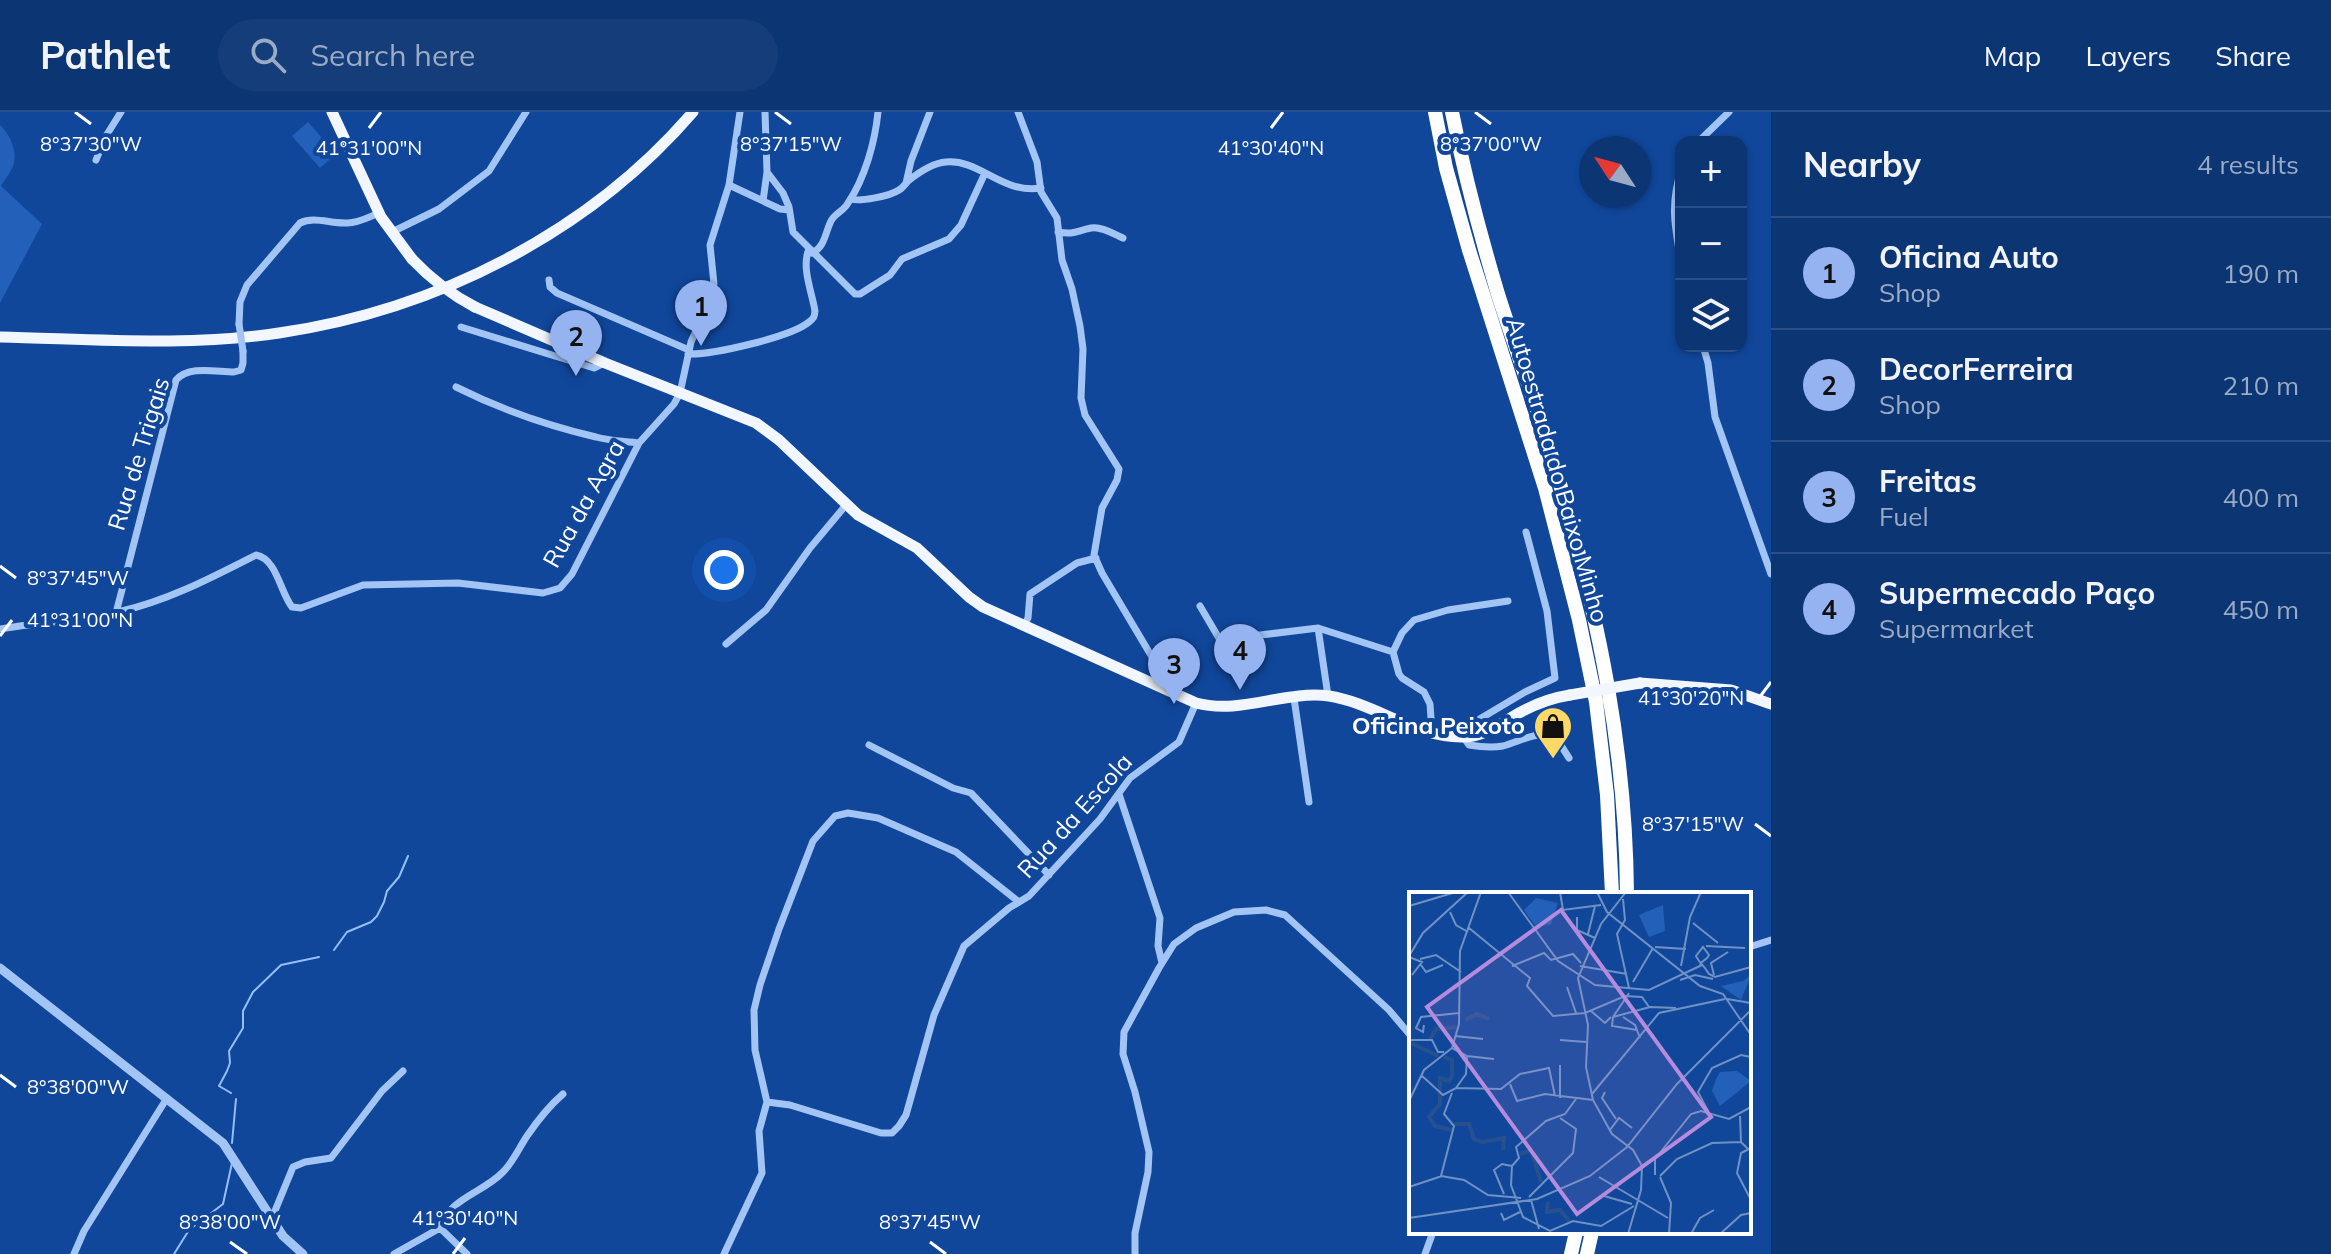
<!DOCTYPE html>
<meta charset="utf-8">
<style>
body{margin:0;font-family:Mulish,sans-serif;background:#153d79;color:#f1f3f6}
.controls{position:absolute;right:24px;top:24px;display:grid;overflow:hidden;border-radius:16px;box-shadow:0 2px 6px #0004}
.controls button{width:72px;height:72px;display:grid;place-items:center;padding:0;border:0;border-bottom:2px solid #2c5086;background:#0c3574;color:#f1f3f6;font:40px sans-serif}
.compass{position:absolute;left:1579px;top:24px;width:72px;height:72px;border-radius:50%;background:#0c3574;box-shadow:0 2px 6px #0004;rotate:306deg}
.you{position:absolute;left:724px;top:458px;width:28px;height:28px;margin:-20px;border:6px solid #fff;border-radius:50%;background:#1a73e8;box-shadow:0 0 0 12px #1a73e833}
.badge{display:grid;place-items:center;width:52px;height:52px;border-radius:50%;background:#95b2f1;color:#111;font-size:26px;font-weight:700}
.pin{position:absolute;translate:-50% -66px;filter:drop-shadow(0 2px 4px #0008)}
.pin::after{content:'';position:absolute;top:42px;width:28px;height:24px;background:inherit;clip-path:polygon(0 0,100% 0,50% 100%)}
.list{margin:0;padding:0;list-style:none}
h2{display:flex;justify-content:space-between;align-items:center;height:104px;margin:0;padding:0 32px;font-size:34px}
h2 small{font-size:26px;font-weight:400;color:#9aabc5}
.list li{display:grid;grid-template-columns:52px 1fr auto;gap:24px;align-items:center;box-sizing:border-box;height:112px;padding:0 32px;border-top:2px solid #2c5086}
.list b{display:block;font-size:30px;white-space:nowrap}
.list p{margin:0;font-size:26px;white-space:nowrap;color:#9aabc5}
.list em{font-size:26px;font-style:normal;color:#9aabc5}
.icon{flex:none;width:44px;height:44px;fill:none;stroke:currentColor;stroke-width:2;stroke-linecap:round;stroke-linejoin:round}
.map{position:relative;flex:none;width:1771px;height:1142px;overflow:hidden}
header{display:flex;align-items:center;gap:48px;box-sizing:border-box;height:112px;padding:0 40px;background:#0c3574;border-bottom:2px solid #2c5086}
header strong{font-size:38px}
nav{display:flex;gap:44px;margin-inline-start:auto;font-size:28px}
.search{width:560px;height:72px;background:#153d79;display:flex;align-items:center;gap:20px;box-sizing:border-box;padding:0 28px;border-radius:44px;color:#9aabc5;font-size:30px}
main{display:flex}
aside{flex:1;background:#0c3574}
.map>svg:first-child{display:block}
.green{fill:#2260ba}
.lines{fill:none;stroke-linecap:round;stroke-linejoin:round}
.stream{stroke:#95bff8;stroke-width:2}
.minor{stroke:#a3c5f5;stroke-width:7}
.tertiary{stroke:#a3c5f5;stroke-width:9}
.primary{stroke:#f1f6ff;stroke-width:11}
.motorway{stroke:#fff;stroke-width:14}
.minor-bridge{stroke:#a3c5f5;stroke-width:7}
.primary-bridge{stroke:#f1f6ff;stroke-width:11}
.ticks{fill:none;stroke:#fff;stroke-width:3}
.labels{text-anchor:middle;stroke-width:8;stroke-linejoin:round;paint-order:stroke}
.street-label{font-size:24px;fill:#fff;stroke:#10479b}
.poi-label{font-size:24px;font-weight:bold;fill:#fff;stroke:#10479b;text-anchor:end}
.inset-river{fill:none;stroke:#27508f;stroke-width:4}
.inset-road{fill:none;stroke:#7091c3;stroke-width:2}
.view{fill:#b68bdc;fill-opacity:0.15;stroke:#b68bdc;stroke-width:4}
.inset-edge{fill:none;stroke:#fff;stroke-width:4}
.ticks-label{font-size:20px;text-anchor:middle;fill:#fff;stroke:#10479b;stroke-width:8;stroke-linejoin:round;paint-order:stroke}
</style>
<header>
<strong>Pathlet</strong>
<div class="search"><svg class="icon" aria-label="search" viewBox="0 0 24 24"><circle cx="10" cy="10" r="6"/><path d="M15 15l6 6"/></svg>Search here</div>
<nav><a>Map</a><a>Layers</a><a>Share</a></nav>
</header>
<main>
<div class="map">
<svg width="1771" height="1142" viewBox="0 0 1771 1142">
<rect width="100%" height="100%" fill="#10479b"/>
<path class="green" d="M 308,10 L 336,42 L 320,56 L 292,24 Z
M 0,13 C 9,21 17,38 14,50 C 13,58 5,67 1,74 L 42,112 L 0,191 Z"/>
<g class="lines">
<path class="stream" d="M 334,838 L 347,820 L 371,810 L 377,804 L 384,790 L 387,779 L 399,765 L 408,744
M 231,981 L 219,974 L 227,959 L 230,951 L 229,939 L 243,916 L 243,899 L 253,880 L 281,853 L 319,845
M 232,1031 L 236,987
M 174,1142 L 189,1118 L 223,1092 L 232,1051"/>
<path class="minor" d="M 765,0 L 767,60 L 783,81 L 789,95 L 793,120 L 855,182 L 860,182 L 890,163 L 902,147 L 949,127 L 961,113 L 985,61
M 1018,0 L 1037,50 L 1041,80 L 1057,106 L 1062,148 L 1072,177 L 1080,214 L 1083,237 L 1081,286 L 1085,303 L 1119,357 L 1117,368 L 1102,396 L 1094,443 L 1102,461 L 1152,545 L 1156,559 L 1155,572
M 1698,30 L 1729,0
M 96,48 L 106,24 L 121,0
M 1681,58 C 1670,94 1675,114 1681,150
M 906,71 L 911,49 L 930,0
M 729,73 L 780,97 L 789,98
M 851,87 C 860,90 890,84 899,78 C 903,76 905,72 908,69 C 918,61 932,51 946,50 C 980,47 1001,82 1041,76
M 763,89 L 767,60
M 392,120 L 439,97 L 489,59 L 526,0
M 1058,120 C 1074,123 1076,119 1091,116 C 1101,114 1114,122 1123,126
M 812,141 C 825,135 825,121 831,109 C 835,101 844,99 848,91 C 865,66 875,30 878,0
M 549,168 L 550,175 L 557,181 L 689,238
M 239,212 L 240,190 L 247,173 L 300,111 C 314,104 331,112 347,111 C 359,111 369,105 379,101
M 461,215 L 594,256 L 604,251
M 1703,234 L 1708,251 L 1715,305 L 1771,462
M 688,242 C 712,243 791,225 809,210 C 815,205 814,205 815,199 C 812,180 801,155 809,137
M 456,275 C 500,297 548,314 596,325 C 610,329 625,329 639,331
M 1200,494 L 1220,528 L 1318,516 L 1393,540
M 116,501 L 176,268 C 189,253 216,260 234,260 L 241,258 L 243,251 L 243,239
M 1024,514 L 1028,506 L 1030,482 L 1077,451 L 1096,446
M 1318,516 L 1328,584
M 0,517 C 39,510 79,509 118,500 C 167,489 211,466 256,443 C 277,447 280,480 292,495 L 301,496 L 363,473 L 458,471 L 543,481 L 560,476 L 572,462 L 639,331 L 674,292 L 680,281 L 691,230 L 706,196 L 714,172 L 710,133 L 729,73 L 740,0
M 726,532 L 766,498 L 810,436 L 846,393
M 1294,586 L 1309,690
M 1432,621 L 1430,592 L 1424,580 L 1402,566 L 1399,562 L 1393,540 L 1402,521 L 1414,508 L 1448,498 L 1508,489
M 1445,624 L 1455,616 L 1478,608 L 1525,580 L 1555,566 L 1547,499 L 1526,420
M 1464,626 L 1469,633 C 1481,635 1492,636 1503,634 C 1521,629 1536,619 1555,624 L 1569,646
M 869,633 L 953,676 L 971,681 L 1049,763
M 1119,682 L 1160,806 L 1158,834 L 1162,851
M 1749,835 L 1771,828
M 767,990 L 790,993 L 881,1021 L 892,1021 L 899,1014 L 906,1003 L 934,903 L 964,834 L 1009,796 L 1029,784 L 1100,707 L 1130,666 L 1179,630 L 1196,591
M 272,1106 L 293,1055 L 305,1050 L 331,1046 L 382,979 L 403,959
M 440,1116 C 449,1086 483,1081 503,1060 C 513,1050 519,1036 527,1024 C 538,1008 549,994 563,982
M 74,1142 L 84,1119 L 167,986
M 394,1142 L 440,1116 L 467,1142
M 724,1142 L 762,1061 L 759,1019 L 767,990 L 755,938 L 754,898 L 760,873 L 779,817 L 813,729 L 835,704 L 848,701 L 878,706 L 956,740 L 1019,790
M 1135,1142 L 1135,1121 L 1148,1060 L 1149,1040 L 1135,980 L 1123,942 L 1124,920 L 1159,856 L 1174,832 L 1196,816 L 1234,800 L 1266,798 L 1285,803 L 1389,898 L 1411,924
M 1425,1142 L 1433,1120"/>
<path class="tertiary" d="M 0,856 L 223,1031 L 283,1124 L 303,1142"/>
<path class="primary" d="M 332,0 L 381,105 L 412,147
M 475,195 L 605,251 L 756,311 L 779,328 L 858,403 L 917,436 L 969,485 L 983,495 L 1196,591 C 1241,603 1285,578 1329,584 C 1375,591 1416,626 1463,625 C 1484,625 1502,611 1519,601 C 1535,592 1551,586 1570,583
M 0,225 C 92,227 187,235 279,221 C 436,198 589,121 693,0
M 1640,571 L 1731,578 L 1771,592"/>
<path class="motorway" d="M 1435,0 L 1446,56 L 1469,138 L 1545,376 L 1579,508 L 1596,590 L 1607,683 L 1612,782
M 1452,0 C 1464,61 1480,122 1498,182 C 1518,245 1542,308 1560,372 C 1599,509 1626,638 1627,782
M 1571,1142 L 1576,1120
M 1587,1142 L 1592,1120"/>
<path class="minor-bridge" d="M 239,212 L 243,239"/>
<path class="primary-bridge" d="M 412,147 C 431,167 450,182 475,195
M 1570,583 L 1640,571"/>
</g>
<path class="ticks" d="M 75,0 L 91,12M 775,0 L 791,12M 1475,0 L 1491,12M 369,16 L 381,0M 1271,16 L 1283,0M 0,454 L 16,466M 0,524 L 12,508M 1759,586 L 1771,570M 1755,712 L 1771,724M 0,963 L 16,975M 230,1130 L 247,1142M 930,1130 L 946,1142M 453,1142 L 465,1126"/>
<defs>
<symbol id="shop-pin" viewBox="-11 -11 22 30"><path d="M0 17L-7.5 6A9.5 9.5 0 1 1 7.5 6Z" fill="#ffd967" stroke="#10479b"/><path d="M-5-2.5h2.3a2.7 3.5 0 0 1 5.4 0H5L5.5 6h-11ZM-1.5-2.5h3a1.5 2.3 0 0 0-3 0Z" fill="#111"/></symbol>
</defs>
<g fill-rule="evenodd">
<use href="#shop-pin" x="1531" y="592" width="44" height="60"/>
</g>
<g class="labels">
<g class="street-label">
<text transform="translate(139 342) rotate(-73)" y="8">Rua de Trigais</text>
<text transform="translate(1557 358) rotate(74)" y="8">Autoestrada do Baixo Minho</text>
<text transform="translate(584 392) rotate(-61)" y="8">Rua da Agra</text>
<text transform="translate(1075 704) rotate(-48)" y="8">Rua da Escola</text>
</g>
<g class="poi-label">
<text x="1525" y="622">Oficina Peixoto</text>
</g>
</g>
<g transform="translate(1409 780)">
<rect width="342" height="342" fill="#10479b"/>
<path d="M 127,6 L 149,11 L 142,32 L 127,35 L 115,18 ZM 254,13 L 256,39 L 240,45 L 230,23 ZM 342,83 L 332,108 L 312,94 L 334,89 ZM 328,179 L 342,189 L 311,214 L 303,199 L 307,187 L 311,180 Z" fill="#2260ba"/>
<path class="inset-river" d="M 56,128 L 68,122 L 80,127M 21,147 L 27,137 L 47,135M 0,150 L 29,164M 35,165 L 43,168 L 43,184 L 40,189 L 31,186 L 31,212 L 20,225 L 26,234 L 42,238M 45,232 L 60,232 L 65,247 L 73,250 L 95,246 L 94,258M 111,262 L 122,258 L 132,290M 139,310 L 138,320 L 151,318 L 160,329"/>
<path class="inset-road" d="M 99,0 L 149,69 L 186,93 L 240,98 L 293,73M 151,0 L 154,18 L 192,13M 188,0 L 198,20 L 291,94 L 314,102 L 342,143M 217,0 L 192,32 L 169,86 L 179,133 L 177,175 L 184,208 L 203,242 L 224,258 L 233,274 L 232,298 L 219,342M 214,7 L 216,28 L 208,42 L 220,96M 0,14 L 47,0M 41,20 L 47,33 L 59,40M 168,25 L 168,38 L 186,46M 284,31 L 309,51M 60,36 L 121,86 L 118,94 L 144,124 L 176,121 L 216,104 L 233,105 L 240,115M 179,42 L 186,14M 297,54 L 336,56M 246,55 L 277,57M 0,64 L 14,41 L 59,0M 0,65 L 13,70 L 3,83M 11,67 L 27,63 L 52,80M 12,73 L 17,80 L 34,73M 291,73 L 293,70 L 298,66 L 300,63 L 294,55 L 287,64 L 290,69 L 296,76 L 300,82 L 306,85 L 342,75M 103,74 L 135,61 L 142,68 L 164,62 L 172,71M 171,74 L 218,82M 272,74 L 281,25 L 292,0M 305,83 L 302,71 L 319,60M 271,88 L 286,83 L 304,87M 224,90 L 244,56M 158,95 L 167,121M 318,107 L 342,111M 182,119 L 196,131 L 202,125M 204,125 L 241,115 L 267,116M 204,125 L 203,134 L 228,138M 204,125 L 220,101M 214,125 L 226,133 L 231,146M 15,133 L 14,140 L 7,136 L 12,125 L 50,121M 46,144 L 74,147M 2,148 L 23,148 L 29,160 L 35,160M 151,148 L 177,150M 43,156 L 58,164 L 57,182 L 47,196M 58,164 L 85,167M 151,173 L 151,206M 12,183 L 34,203 L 47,196 L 92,197 L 111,182 L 140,176 L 146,204M 101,192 L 108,209 L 136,202 L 184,208M 196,200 L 193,206 L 207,227M 43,201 L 35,222 L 45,234 L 32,284 L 55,288 L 79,303 L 112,306M 183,202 L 250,121 L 316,107M 167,207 L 156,222 L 137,229 L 107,255 L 110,266 L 103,274 L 102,293 L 114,325 L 141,339 L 164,329 L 192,334 L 225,314M 0,209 L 15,178 L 43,156 L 50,132 L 51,59 L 72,0M 299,219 L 289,200 L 303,176 L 332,163 L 342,165M 331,224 L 332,250 L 340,258M 201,238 L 210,226 L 223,236M 342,256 L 332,261 L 328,281 L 342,308M 246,283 L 246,267 L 282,222 L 292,219 L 320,227 L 342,215M 251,284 L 268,267 L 303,251 L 332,250M 190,285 L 259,326M 251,285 L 262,311 L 260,342M 0,295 L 33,284M 95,302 L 85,278 L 93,272 L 103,274M 195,304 L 223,312M 120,305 L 164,261 L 167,237 L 151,226M 122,308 L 130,337M 92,321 L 95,328 L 111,320M 0,326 L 128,307 L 181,284 L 218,255 L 268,192 L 342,118M 282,342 L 291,326 L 305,318M 311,342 L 332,323 L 342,321"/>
<path class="view" d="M 152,18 L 302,225 L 168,322 L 18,115 Z"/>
<rect width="342" height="342" class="inset-edge"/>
</g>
<g class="ticks-label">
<text x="1491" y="39">8°37'00"W</text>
<text x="91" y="39">8°37'30"W</text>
<text x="791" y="39">8°37'15"W</text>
<text x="1271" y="43">41°30'40"N</text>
<text x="369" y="43">41°31'00"N</text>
<text x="78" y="473">8°37'45"W</text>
<text x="80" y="515">41°31'00"N</text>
<text x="1691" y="593">41°30'20"N</text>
<text x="1693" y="719">8°37'15"W</text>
<text x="78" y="982">8°38'00"W</text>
<text x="465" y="1113">41°30'40"N</text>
<text x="230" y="1117">8°38'00"W</text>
<text x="930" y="1117">8°37'45"W</text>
</g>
</svg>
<div class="controls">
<button>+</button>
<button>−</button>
<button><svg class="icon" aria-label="layers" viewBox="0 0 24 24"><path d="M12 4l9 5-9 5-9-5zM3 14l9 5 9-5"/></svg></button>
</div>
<svg class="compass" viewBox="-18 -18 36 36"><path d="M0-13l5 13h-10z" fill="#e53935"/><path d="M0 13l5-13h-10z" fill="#9aabc5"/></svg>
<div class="you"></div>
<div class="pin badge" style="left:701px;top:234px">1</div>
<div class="pin badge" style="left:576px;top:264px">2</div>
<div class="pin badge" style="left:1174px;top:592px">3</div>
<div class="pin badge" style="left:1240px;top:578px">4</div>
</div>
<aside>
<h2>Nearby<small>4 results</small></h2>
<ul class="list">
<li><span class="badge">1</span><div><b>Oficina Auto</b><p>Shop</p></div><em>190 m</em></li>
<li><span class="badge">2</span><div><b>DecorFerreira</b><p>Shop</p></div><em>210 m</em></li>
<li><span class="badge">3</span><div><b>Freitas</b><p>Fuel</p></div><em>400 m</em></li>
<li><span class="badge">4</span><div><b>Supermecado Paço</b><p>Supermarket</p></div><em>450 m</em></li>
</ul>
</aside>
</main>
